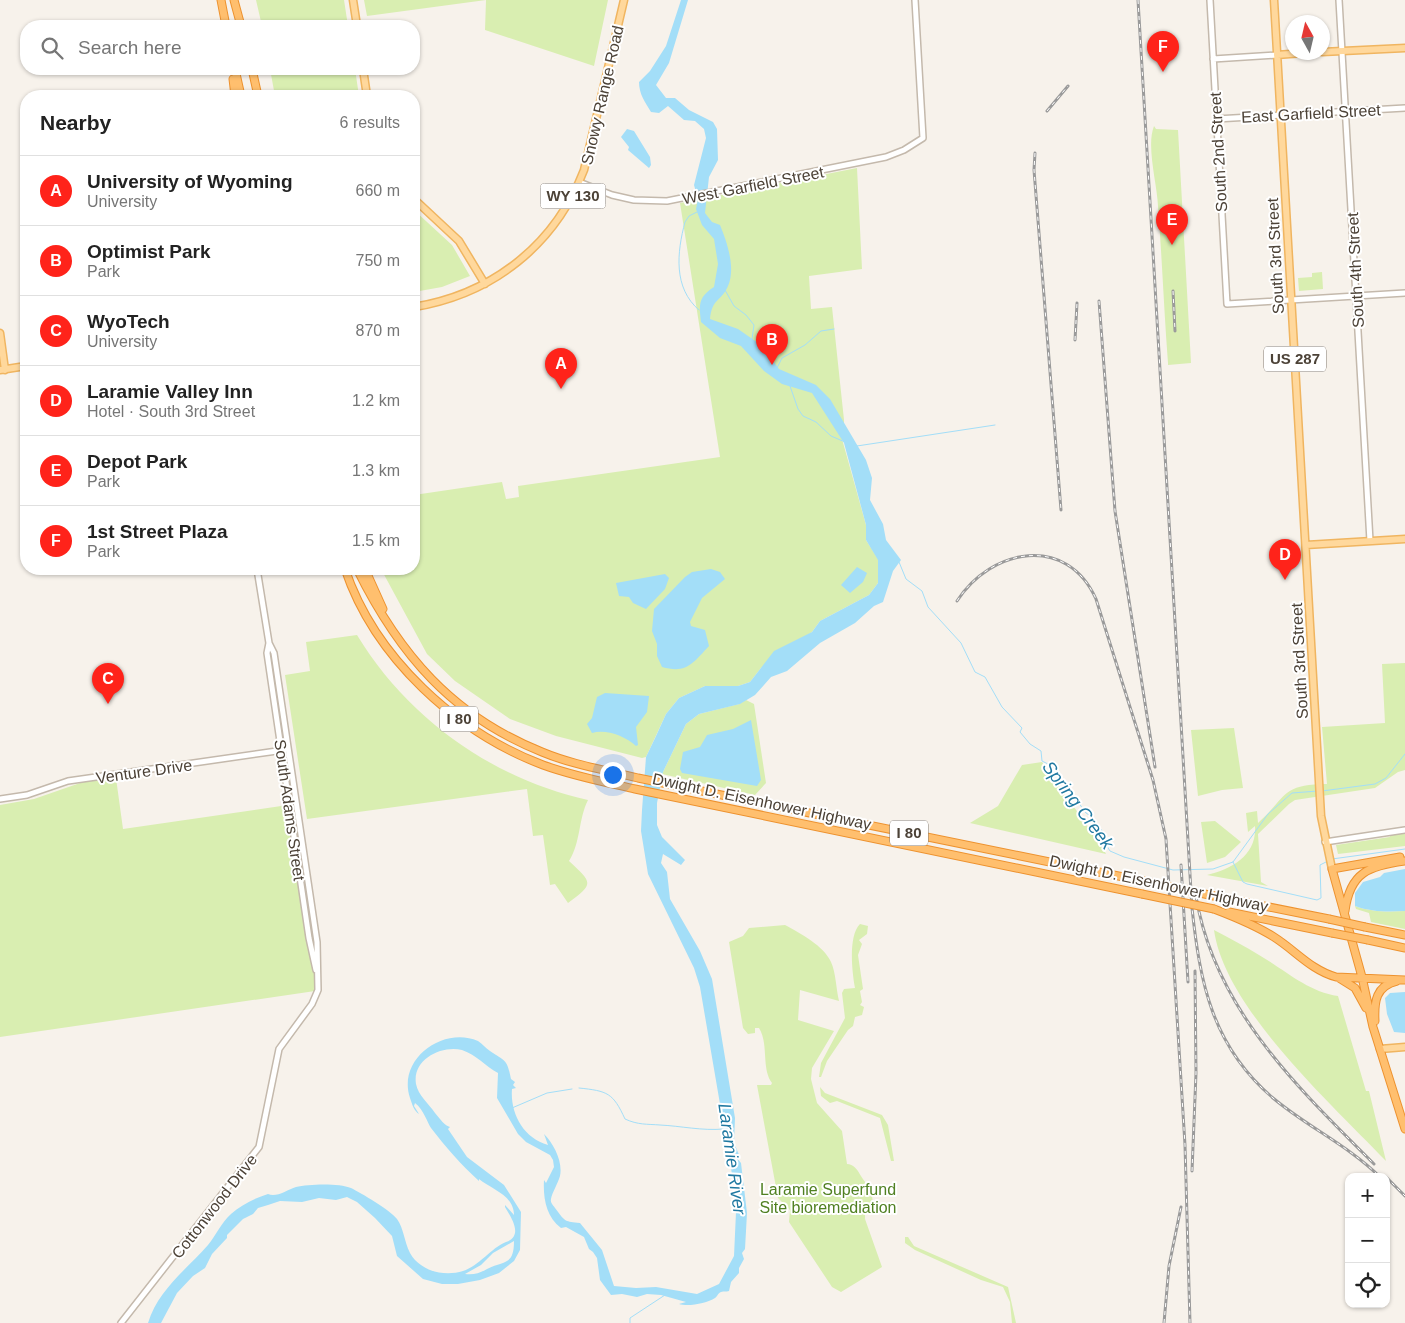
<!DOCTYPE html>
<meta charset="utf-8">
<style>
body{margin:0;font-family:Arial,sans-serif;background:#f6f6f6;color:#222}
.controls{position:absolute;right:15px;bottom:15px;display:grid;overflow:hidden;border-radius:10px;box-shadow:0 1px 4px #0004}
.controls button{width:45px;height:45px;display:grid;place-items:center;padding:0;border:0;border-bottom:1px solid #e0e0e0;background:#fff;color:#222;font:25px sans-serif}
.compass{position:absolute;left:1285px;top:15px;width:45px;height:45px;border-radius:50%;background:#fff;box-shadow:0 1px 4px #0004;rotate:352deg}
.you{position:absolute;left:612px;top:774px;width:18px;height:18px;margin:-12px;border:4px solid #fff;border-radius:50%;background:#1a73e8;box-shadow:0 0 0 8px #1a73e833}
.badge{display:grid;place-items:center;width:32px;height:32px;border-radius:50%;background:#ff231a;color:#fff;font-size:16px;font-weight:700}
.pin{position:absolute;translate:-50% -41px;filter:drop-shadow(0 1px 2px #0008)}
.pin::after{content:'';position:absolute;top:26px;width:18px;height:15px;background:inherit;clip-path:polygon(0 0,100% 0,50% 100%)}
.list{margin:0;padding:0;list-style:none}
h2{display:flex;justify-content:space-between;align-items:center;height:65px;margin:0;padding:0 20px;font-size:21px}
h2 small{font-size:16px;font-weight:400;color:#767676}
.list li{display:grid;grid-template-columns:32px 1fr auto;gap:15px;align-items:center;box-sizing:border-box;height:70px;padding:0 20px;border-top:1px solid #e0e0e0}
.list b{display:block;font-size:19px;white-space:nowrap}
.list p{margin:0;font-size:16px;white-space:nowrap;color:#767676}
.list em{font-size:16px;font-style:normal;color:#767676}
.icon{flex:none;width:28px;height:28px;fill:none;stroke:currentColor;stroke-width:2;stroke-linecap:round;stroke-linejoin:round}
.map{position:relative;flex:none;width:1405px;height:1323px;overflow:hidden}
.search{position:absolute;background:#fff;box-shadow:0 1px 4px #0004;left:20px;top:20px;width:400px;height:55px;display:flex;align-items:center;gap:12px;box-sizing:border-box;padding:0 18px;border-radius:20px;color:#767676;font-size:19px}
.panel{position:absolute;background:#fff;box-shadow:0 1px 4px #0004;left:20px;top:90px;width:400px;height:485px;border-radius:20px}
.map>svg:first-child{display:block}
.green{fill:#d9eeb1}
.water{fill:#a3def8;fill-rule:evenodd}
.lines{fill:none;stroke-linecap:round;stroke-linejoin:round}
.stream{stroke:#a3def8;stroke-width:1}
.minor-casing{stroke:#c4b9ac;stroke-width:8}
.major-casing{stroke:#f0b560;stroke-width:9}
.highway-casing{stroke:#ed922f;stroke-width:9}
.minor{stroke:#fff;stroke-width:5}
.major{stroke:#ffd89c;stroke-width:6}
.highway{stroke:#ffbf6e;stroke-width:7}
.rail-casing{stroke:#9a9a9a;stroke-width:3}
.rail{stroke:#fff;stroke-width:1;stroke-dasharray:4;stroke-linecap:butt}
.highway-bridge-casing{stroke:#ed922f;stroke-width:9;stroke-linecap:butt}
.highway-bridge{stroke:#ffbf6e;stroke-width:7}
.labels{text-anchor:middle;stroke-width:4;stroke-linejoin:round;paint-order:stroke}
.shield{fill:#fff;stroke:#827b73;stroke-width:1}
.shield-label{font-size:15px;font-weight:bold;fill:#4c4237}
.street-label{font-size:16px;fill:#4c4237;stroke:#fff}
.park-label{font-size:16px;fill:#508022;stroke:#fff}
.water-label{font-size:18px;font-style:italic;fill:#2079a1;stroke:#fff}
</style>
<div class="map">
<svg width="1405" height="1323" viewBox="0 0 1405 1323">
<rect width="100%" height="100%" fill="#f7f2eb"/>
<path class="green" d="M 256,0 L 344,0 L 348,26 L 262,26 Z
M 364,0 L 608,0 L 594,66 L 485,30 L 486,0 L 367,16 Z
M 270,69 L 355,69 L 359,96 L 275,96 Z
M 1154,126 L 1156,129 L 1178,130 L 1191,363 L 1168,365 L 1168,363 C 1164,311 1162,258 1158,206 C 1157,183 1146,146 1154,126 Z
M 857,168 L 862,269 L 809,276 L 811,309 L 832,307 L 844,420 L 844,438 L 842,439 L 866,525 L 866,540 L 878,559 L 878,583 L 869,595 L 820,621 L 812,632 L 761,668 L 750,682 L 738,686 L 705,686 L 679,698 L 666,714 L 646,757 L 642,758 L 556,736 L 510,719 L 455,681 L 427,654 L 381,569 L 414,569 L 414,495 L 502,482 L 506,499 L 519,497 L 518,486 L 720,457 L 680,203 Z
M 414,210 L 452,245 L 470,276 L 442,287 L 414,292 Z
M 1322,272 L 1323,289 L 1299,291 L 1298,278 L 1312,277 L 1312,273 Z
M 357,635 C 408,719 493,779 588,800 C 578,820 581,842 569,861 C 591,882 596,883 568,903 L 555,884 L 550,885 L 543,835 L 533,836 L 527,789 L 307,819 L 285,675 L 310,671 L 306,642 Z
M 1405,663 L 1405,770 L 1398,772 L 1375,788 L 1295,800 L 1289,804 L 1258,834 L 1261,882 L 1268,886 L 1207,875 C 1232,869 1257,855 1255,826 L 1248,832 L 1246,813 L 1257,811 L 1258,823 C 1287,797 1281,784 1327,784 L 1322,727 L 1385,723 L 1382,664 Z
M 746,700 L 754,704 L 766,783 L 755,795 L 662,774 L 686,724 L 699,714 L 739,704 Z
M 1234,728 L 1243,788 L 1222,790 L 1198,796 L 1191,730 Z
M 1042,762 L 1103,848 L 1106,854 L 970,823 L 998,806 L 1022,765 Z
M 116,778 L 123,829 L 288,805 L 315,970 L 315,991 L 0,1037 L 0,805 L 34,799 L 83,782 Z
M 1215,821 L 1241,842 L 1225,857 L 1207,863 L 1201,822 Z
M 1405,830 L 1405,846 L 1338,854 L 1336,845 L 1390,837 L 1389,832 Z
M 1355,906 C 1371,912 1388,912 1405,911 L 1405,929 L 1371,922 L 1369,913 L 1356,909 Z
M 860,924 L 868,926 L 867,934 L 859,940 L 862,944 L 858,955 L 863,989 L 860,991 L 862,1002 L 860,1005 L 864,1007 L 862,1015 L 855,1017 L 853,1026 L 848,1030 L 827,1061 L 821,1077 L 819,1077 L 821,1063 L 845,1018 L 842,993 L 844,989 L 855,988 C 852,972 848,936 860,924 Z
M 785,925 C 800,933 824,946 831,962 C 836,973 836,989 839,1001 L 800,990 L 798,1020 L 834,1031 L 812,1068 L 811,1079 L 817,1103 L 842,1131 L 847,1164 C 860,1165 860,1182 871,1186 L 873,1205 L 865,1214 L 865,1219 L 882,1267 L 841,1292 L 832,1287 L 789,1222 L 790,1210 L 778,1198 L 757,1085 L 771,1085 L 772,1083 C 761,1068 769,1044 759,1028 L 755,1028 L 755,1033 L 748,1034 L 743,1028 L 729,942 L 743,936 L 749,928 Z
M 1214,930 C 1229,938 1245,946 1259,955 C 1285,970 1308,992 1338,996 L 1366,1091 L 1369,1091 L 1386,1161 C 1333,1105 1225,1009 1214,930 Z
M 820,1087 L 825,1093 L 882,1115 L 888,1125 L 894,1161 L 891,1161 L 880,1118 L 837,1101 L 830,1103 L 821,1096 Z
M 905,1237 L 908,1237 L 914,1246 L 1008,1287 L 1016,1323 L 1012,1323 L 1010,1302 L 1003,1287 L 981,1280 L 915,1250 L 905,1243 Z"/>
<path class="water" d="M 681,0 L 688,0 L 669,63 L 656,85 L 666,98 L 675,98 L 689,110 L 713,122 L 717,129 L 718,160 L 709,177 L 705,213 L 712,222 L 720,225 C 727,242 736,268 728,286 C 721,302 712,298 710,319 L 738,329 L 761,345 L 779,369 L 816,385 L 830,399 L 866,460 L 872,478 L 870,500 L 883,524 L 886,540 L 901,560 L 893,571 L 883,602 L 874,606 L 855,623 L 820,643 L 787,671 L 771,677 L 755,695 L 740,704 L 699,714 L 686,724 L 663,772 L 657,803 L 657,825 L 662,837 L 685,860 L 681,865 L 663,854 L 661,863 L 667,872 L 670,899 L 700,951 L 712,979 L 735,1118 L 734,1143 L 740,1157 L 736,1157 L 741,1163 L 747,1213 L 745,1249 L 742,1253 L 744,1259 L 739,1268 L 739,1273 L 731,1282 L 729,1291 C 726,1292 724,1291 721,1292 C 718,1293 717,1297 715,1298 C 707,1303 689,1307 679,1304 L 686,1302 L 661,1295 L 647,1294 L 637,1297 L 622,1294 L 611,1295 L 600,1280 L 597,1258 L 593,1252 L 589,1249 L 584,1237 L 566,1227 L 561,1228 C 546,1217 543,1198 544,1180 L 546,1183 L 554,1167 L 553,1160 L 550,1155 L 526,1142 L 518,1134 L 497,1098 L 498,1073 C 485,1066 477,1055 462,1050 C 442,1045 412,1059 416,1084 C 418,1095 429,1104 435,1113 C 440,1119 445,1126 450,1127 L 448,1129 L 467,1157 L 504,1185 L 521,1212 L 520,1250 L 514,1261 L 499,1273 L 480,1280 L 458,1284 L 442,1284 L 423,1279 L 397,1256 L 392,1236 L 375,1218 L 357,1202 L 347,1197 L 336,1200 L 319,1198 L 302,1202 L 280,1201 L 268,1205 L 258,1208 L 253,1214 L 243,1219 L 227,1235 L 227,1238 L 212,1254 L 205,1268 L 193,1276 L 177,1293 L 161,1323 L 148,1323 C 158,1290 186,1270 208,1245 C 216,1235 221,1223 231,1214 C 241,1205 255,1198 268,1194 C 276,1198 287,1190 296,1187 C 309,1184 339,1183 351,1188 C 361,1193 390,1210 397,1219 C 404,1229 404,1241 410,1253 C 420,1271 444,1277 463,1271 C 479,1266 491,1248 506,1242 C 524,1236 511,1217 505,1207 L 505,1205 L 514,1215 C 514,1195 491,1189 479,1179 L 479,1181 C 461,1165 445,1146 431,1128 C 427,1122 424,1110 415,1103 L 414,1106 L 419,1114 C 414,1111 412,1104 410,1098 C 397,1059 443,1026 478,1041 C 483,1044 485,1048 490,1051 C 506,1062 507,1059 511,1079 L 515,1082 L 513,1085 L 516,1088 L 512,1089 C 510,1113 523,1138 548,1145 L 544,1134 C 554,1144 563,1162 560,1176 C 558,1183 552,1193 551,1199 C 550,1203 554,1206 555,1208 C 566,1223 565,1221 580,1223 L 602,1250 L 614,1286 L 636,1288 L 656,1287 L 697,1294 L 719,1284 L 734,1256 L 736,1212 L 734,1186 L 700,987 L 694,968 L 648,874 L 641,831 L 642,810 L 646,757 L 656,736 L 666,714 L 679,698 L 705,686 L 738,686 L 750,682 L 774,651 L 812,632 L 820,621 L 869,595 L 878,583 L 878,560 L 866,540 L 866,525 L 844,443 L 812,393 L 782,384 L 764,371 L 741,346 L 720,338 L 701,322 C 699,305 698,297 714,287 L 718,264 L 714,239 L 702,225 L 696,209 L 698,199 L 694,185 L 706,138 L 704,129 L 695,121 L 684,120 L 668,106 L 659,113 L 651,112 C 645,102 639,94 639,82 L 650,71 L 666,46 ZM 514,1241 C 514,1266 504,1260 487,1269 C 480,1273 474,1275 465,1274 L 481,1265 L 493,1253 Z
M 627,129 L 634,131 L 650,157 L 651,165 L 649,168 L 628,150 L 629,147 L 621,137 Z
M 857,567 L 867,573 L 863,582 L 850,593 L 841,585 Z
M 711,569 L 720,572 L 725,579 L 702,598 L 690,622 L 691,626 L 705,630 L 709,646 C 693,663 687,674 662,667 L 657,656 L 657,644 L 652,631 L 654,609 L 685,577 L 692,572 Z
M 665,574 L 669,578 L 665,589 L 646,609 L 633,603 L 629,597 L 619,596 L 616,583 Z
M 605,693 L 649,696 L 647,712 L 636,727 L 638,745 L 636,746 C 625,736 606,729 592,733 L 587,724 L 592,718 L 597,697 Z
M 751,720 L 761,780 L 757,786 L 682,773 L 680,769 L 683,752 L 700,747 L 707,735 L 733,729 Z
M 1405,869 L 1405,911 C 1388,912 1371,912 1355,906 L 1355,893 L 1363,882 L 1380,877 L 1384,873 Z
M 1405,992 L 1405,1033 L 1394,1032 L 1387,1014 L 1385,998 L 1390,993 Z"/>
<g class="lines">
<path class="stream" d="M 699,211 L 689,216 L 685,222 C 677,252 673,288 699,310
M 725,290 L 734,306 L 746,315 L 754,325 L 752,339
M 777,368 L 782,358 L 805,345 L 821,331 L 834,329
M 790,386 L 798,409 L 803,416 L 816,422 L 831,436 L 845,442
M 857,446 L 995,425
M 899,562 L 906,579 L 922,591 L 928,607 L 961,643 L 975,672 L 985,677 L 1002,707 L 1022,728 L 1020,732 L 1030,744 L 1041,751 L 1042,761 L 1052,766 L 1086,813 L 1092,817 L 1105,835 L 1103,840 L 1110,851 L 1124,857 L 1173,870 L 1213,869 L 1233,862 L 1268,814 L 1292,793 L 1318,791
M 1322,791 L 1375,784 L 1386,778 L 1405,754
M 1332,859 L 1405,849
M 1233,862 L 1243,882 L 1247,884 L 1317,900 L 1321,898 L 1320,865 L 1328,861
M 579,1088 C 608,1091 613,1093 625,1119 C 638,1125 647,1124 660,1125 C 681,1126 702,1131 724,1129
M 512,1108 L 547,1093 L 572,1089
M 630,1323 L 630,1318 L 665,1295"/>
<defs>
<path id="minor" d="M 1210,0 L 1227,304 L 1405,293
M 1339,0 L 1370,541
M 1213,59 L 1277,55
M 1216,119 L 1405,108
M 579,182 L 612,195 L 634,200 L 667,201 L 886,157 L 904,150 L 923,138 L 915,0
M 257,569 L 269,643 L 267,653 L 309,938 L 316,970
M 0,799 L 27,795 L 68,781 L 284,750
M 1325,842 L 1405,830
M 121,1323 L 259,1147 L 279,1049 L 312,1004 L 318,990 L 317,942 L 274,653 L 269,643"/>
<path id="major" d="M 353,0 L 357,26
M 1274,0 L 1321,816 L 1332,869
M 1322,52 L 1405,48
M 1277,55 L 1315,52
M 363,69 L 367,96
M 414,199 L 459,241 L 485,284
M 414,307 C 493,294 555,245 584,170 L 624,0
M 0,333 L 5,370
M 0,370 L 26,366
M 1306,545 L 1405,539
M 1380,1049 L 1405,1047"/>
<path id="highway" d="M 221,0 L 226,26
M 234,0 L 241,26
M 235,69 L 241,96
M 252,69 L 258,96
M 233,79 L 235,96
M 345,569 C 375,658 456,732 543,765 C 573,776 604,782 635,789 L 1142,894
M 357,569 C 399,654 452,716 542,752 C 573,765 606,770 638,778 L 1143,881
M 365,569 L 383,609
M 1332,869 L 1362,977 L 1373,1027 L 1405,1129
M 1332,869 L 1400,857
M 1214,896 L 1329,919
M 1214,909 C 1235,917 1255,925 1274,937 C 1296,951 1311,970 1336,977 L 1405,980
M 1345,911 C 1350,872 1369,866 1405,861
M 1229,912 L 1332,933
M 1365,927 L 1405,935
M 1368,940 L 1405,948
M 1339,978 L 1355,988 L 1366,1008
M 1375,1021 C 1374,1001 1376,986 1397,981"/>
</defs>
<use href="#minor" class="minor-casing"/>
<use href="#major" class="major-casing"/>
<use href="#highway" class="highway-casing"/>
<use href="#minor" class="minor"/>
<use href="#major" class="major"/>
<use href="#highway" class="highway"/>
<defs>
<path id="rail" d="M 1138,0 L 1192,908 C 1200,983 1212,1046 1273,1098 C 1306,1126 1349,1146 1380,1177
M 1047,111 L 1068,86
M 1035,153 L 1034,170 L 1061,510
M 1173,291 L 1175,331
M 1099,301 L 1115,511 L 1155,767
M 1075,340 L 1077,303
M 957,601 C 991,548 1067,534 1096,599 L 1153,780 L 1166,839 L 1185,1145 L 1190,1323
M 1181,865 L 1188,982
M 1196,896 C 1214,1008 1298,1088 1374,1164
M 1192,1171 L 1196,1073 L 1195,971
M 1386,1177 L 1405,1196
M 1164,1323 L 1169,1266 L 1181,1207"/>
</defs>
<use href="#rail" class="rail-casing"/>
<use href="#rail" class="rail"/>
<defs>
<path id="highway-bridge" d="M 1143,881 L 1214,896
M 1142,894 L 1214,909
M 1329,919 L 1365,927
M 1332,933 L 1368,940"/>
</defs>
<use href="#highway-bridge" class="highway-bridge-casing"/>
<use href="#highway-bridge" class="highway-bridge"/>
</g>
<g class="labels">
<g class="shield">
<rect x="540.5" y="183.5" width="65" height="25" rx="4"/>
<rect x="1264" y="346.5" width="62" height="25" rx="4"/>
<rect x="440" y="706.5" width="38" height="25" rx="4"/>
<rect x="890" y="820.5" width="38" height="25" rx="4"/>
</g>
<g class="shield-label">
<text x="573" y="201">WY 130</text>
<text x="1295" y="364">US 287</text>
<text x="459" y="724">I 80</text>
<text x="909" y="838">I 80</text>
</g>
<g class="street-label">
<text transform="translate(602 95) rotate(-77)" y="6">Snowy Range Road</text>
<text transform="translate(1311 113) rotate(-3)" y="6">East Garfield Street</text>
<text transform="translate(1218 152) rotate(-93)" y="6">South 2nd Street</text>
<text transform="translate(753 185) rotate(-11)" y="6">West Garfield Street</text>
<text transform="translate(1275 256) rotate(-93)" y="6">South 3rd Street</text>
<text transform="translate(1355 270) rotate(-93)" y="6">South 4th Street</text>
<text transform="translate(1299 661) rotate(-93)" y="6">South 3rd Street</text>
<text transform="translate(144 771) rotate(-8)" y="6">Venture Drive</text>
<text transform="translate(762 801) rotate(12)" y="6">Dwight D. Eisenhower Highway</text>
<text transform="translate(290 810) rotate(82)" y="6">South Adams Street</text>
<text transform="translate(1159 883) rotate(12)" y="6">Dwight D. Eisenhower Highway</text>
<text transform="translate(214 1206) rotate(-52)" y="6">Cottonwood Drive</text>
</g>
<g class="park-label">
<text x="828" y="1195">Laramie Superfund<tspan x="828" dy="18">Site bioremediation</tspan></text>
</g>
<g class="water-label">
<text transform="translate(1078 805) rotate(53)" y="6">Spring Creek</text>
<text transform="translate(732 1159) rotate(82)" y="6">Laramie River</text>
</g>
</g>
</svg>
<div class="controls">
<button>+</button>
<button>−</button>
<button><svg class="icon" aria-label="locate" viewBox="0 0 24 24"><circle cx="12" cy="12" r="6"/><path d="M12 2v4M12 18v4M2 12h4M18 12h4"/></svg></button>
</div>
<svg class="compass" viewBox="-18 -18 36 36"><path d="M0-13l5 13h-10z" fill="#e53935"/><path d="M0 13l5-13h-10z" fill="#767676"/></svg>
<div class="you"></div>
<div class="pin badge" style="left:561px;top:389px">A</div>
<div class="pin badge" style="left:772px;top:365px">B</div>
<div class="pin badge" style="left:108px;top:704px">C</div>
<div class="pin badge" style="left:1285px;top:580px">D</div>
<div class="pin badge" style="left:1172px;top:245px">E</div>
<div class="pin badge" style="left:1163px;top:72px">F</div>
<div class="search"><svg class="icon" aria-label="search" viewBox="0 0 24 24"><circle cx="10" cy="10" r="6"/><path d="M15 15l6 6"/></svg>Search here</div>
<section class="panel">
<h2>Nearby<small>6 results</small></h2>
<ul class="list">
<li><span class="badge">A</span><div><b>University of Wyoming</b><p>University</p></div><em>660 m</em></li>
<li><span class="badge">B</span><div><b>Optimist Park</b><p>Park</p></div><em>750 m</em></li>
<li><span class="badge">C</span><div><b>WyoTech</b><p>University</p></div><em>870 m</em></li>
<li><span class="badge">D</span><div><b>Laramie Valley Inn</b><p>Hotel · South 3rd Street</p></div><em>1.2 km</em></li>
<li><span class="badge">E</span><div><b>Depot Park</b><p>Park</p></div><em>1.3 km</em></li>
<li><span class="badge">F</span><div><b>1st Street Plaza</b><p>Park</p></div><em>1.5 km</em></li>
</ul>
</section>
</div>
